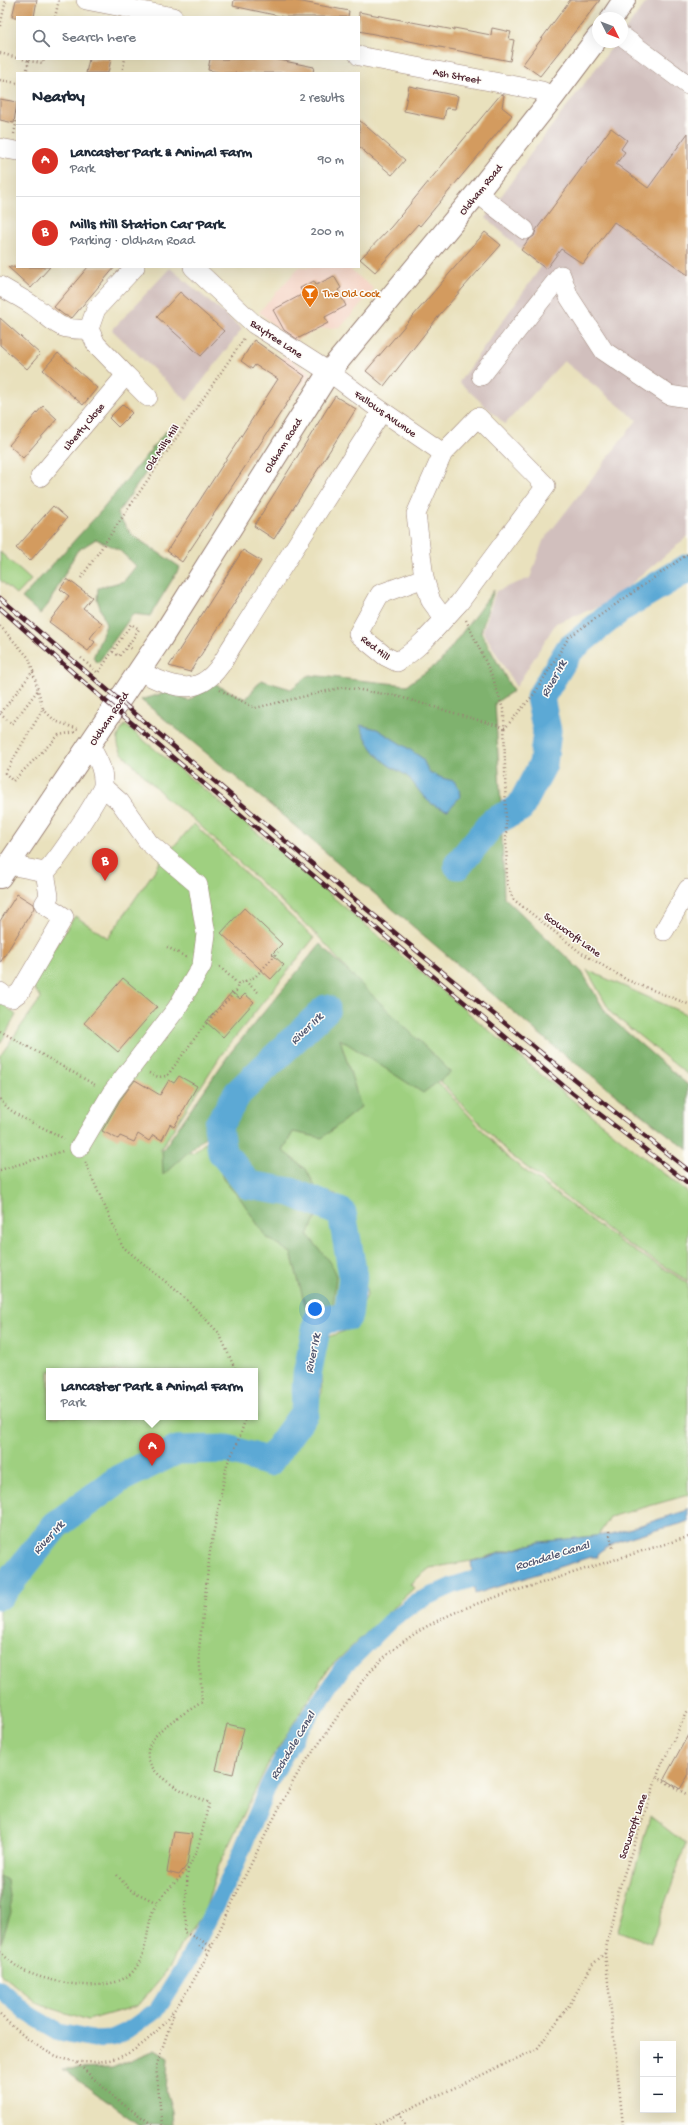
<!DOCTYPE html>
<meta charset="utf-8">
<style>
body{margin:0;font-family:"Gochi Hand",sans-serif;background:#f6f6f7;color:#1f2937}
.controls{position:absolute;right:12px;bottom:12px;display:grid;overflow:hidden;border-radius:0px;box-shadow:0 4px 16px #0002}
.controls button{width:36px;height:36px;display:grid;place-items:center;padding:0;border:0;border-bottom:1px solid #e0e1e3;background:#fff;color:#1f2937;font:20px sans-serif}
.compass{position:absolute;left:592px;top:12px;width:36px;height:36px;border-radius:50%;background:#fff;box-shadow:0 4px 16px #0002;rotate:132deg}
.you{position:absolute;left:315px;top:1309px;width:14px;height:14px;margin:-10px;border:3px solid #fff;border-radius:50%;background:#1a73e8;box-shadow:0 0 0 6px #1a73e833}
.badge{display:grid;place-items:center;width:26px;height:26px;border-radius:50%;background:#d93025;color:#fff;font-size:13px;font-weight:700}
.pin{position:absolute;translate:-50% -33px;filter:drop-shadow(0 1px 2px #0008)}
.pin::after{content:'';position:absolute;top:21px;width:14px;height:12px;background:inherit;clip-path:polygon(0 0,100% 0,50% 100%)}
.popup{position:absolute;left:46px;top:1368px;width:212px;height:52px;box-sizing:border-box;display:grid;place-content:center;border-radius:0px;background:#fff;filter:drop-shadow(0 1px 3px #0005);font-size:13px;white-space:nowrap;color:#747a83}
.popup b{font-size:15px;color:#1f2937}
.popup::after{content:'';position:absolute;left:50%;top:100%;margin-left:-8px;border:8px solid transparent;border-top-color:#fff}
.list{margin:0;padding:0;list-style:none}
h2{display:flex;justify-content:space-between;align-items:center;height:52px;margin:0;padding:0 16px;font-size:17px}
h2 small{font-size:13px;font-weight:400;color:#747a83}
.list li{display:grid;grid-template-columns:26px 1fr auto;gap:12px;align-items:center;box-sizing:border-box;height:72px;padding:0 16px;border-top:1px solid #e0e1e3}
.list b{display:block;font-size:15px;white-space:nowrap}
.list p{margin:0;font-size:13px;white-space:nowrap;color:#747a83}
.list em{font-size:13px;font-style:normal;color:#747a83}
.icon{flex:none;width:22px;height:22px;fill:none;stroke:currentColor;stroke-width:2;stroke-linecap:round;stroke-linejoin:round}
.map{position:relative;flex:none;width:688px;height:2125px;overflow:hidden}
.search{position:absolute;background:#fff;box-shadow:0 4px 16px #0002;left:16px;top:16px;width:344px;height:44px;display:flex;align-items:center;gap:10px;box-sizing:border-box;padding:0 14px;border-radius:0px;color:#747a83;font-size:15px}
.panel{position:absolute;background:#fff;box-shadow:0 4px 16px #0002;left:16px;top:72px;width:344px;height:196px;border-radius:0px}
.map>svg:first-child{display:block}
.built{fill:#f5d2c3}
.industrial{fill:#d1bfbd}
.green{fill:#9fd080;stroke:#747856;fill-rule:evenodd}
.forest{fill:#7fb26e;stroke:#64684c}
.water{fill:#5ca9d5;stroke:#536480}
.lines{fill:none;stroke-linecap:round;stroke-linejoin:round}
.canal{stroke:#5ca9d5;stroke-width:17}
.river{stroke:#5ca9d5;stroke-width:29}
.building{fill:#d39b5f}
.minor-casing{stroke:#9a8074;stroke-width:20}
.major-casing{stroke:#9a8074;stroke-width:24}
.path{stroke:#9a8074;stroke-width:2.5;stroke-dasharray:1 3;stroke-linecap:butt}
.minor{stroke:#fff;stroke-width:19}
.major{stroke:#fff;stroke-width:22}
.rail-casing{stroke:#4a1f2b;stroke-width:4.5}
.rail{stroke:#fdfcf7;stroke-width:3;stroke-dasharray:9;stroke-linecap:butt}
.labels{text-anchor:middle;stroke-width:3;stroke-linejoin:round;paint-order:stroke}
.street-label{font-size:11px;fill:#4a1f2b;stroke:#fdfcf7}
.food-label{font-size:11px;fill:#c56008;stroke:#fdfcf7;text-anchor:start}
.water-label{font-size:12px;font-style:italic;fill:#51566f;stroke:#fdfcf7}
</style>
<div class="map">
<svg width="688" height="2125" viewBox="0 0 688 2125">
<rect width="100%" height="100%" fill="#fdfcf7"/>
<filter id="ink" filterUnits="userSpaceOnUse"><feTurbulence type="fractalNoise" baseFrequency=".025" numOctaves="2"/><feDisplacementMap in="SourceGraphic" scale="8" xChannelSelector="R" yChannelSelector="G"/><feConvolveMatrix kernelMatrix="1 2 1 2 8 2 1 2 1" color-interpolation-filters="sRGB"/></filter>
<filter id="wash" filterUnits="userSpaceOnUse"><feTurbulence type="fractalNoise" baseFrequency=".012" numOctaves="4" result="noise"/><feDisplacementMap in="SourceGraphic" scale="16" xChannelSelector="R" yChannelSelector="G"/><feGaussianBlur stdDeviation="0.9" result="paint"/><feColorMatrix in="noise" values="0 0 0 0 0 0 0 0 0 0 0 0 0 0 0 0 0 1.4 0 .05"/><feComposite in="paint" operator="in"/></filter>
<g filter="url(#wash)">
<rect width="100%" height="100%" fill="#e9e1bd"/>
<path class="built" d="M 299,267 L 347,267 L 374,289 L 341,327 L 320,329 L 292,342 L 259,312 Z
M 284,356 L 312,373 L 299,390 L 270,374 Z"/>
<path class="industrial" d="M 648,0 L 688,0 L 688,536 L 608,603 L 556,623 L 516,687 L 483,631 L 496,591 L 530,578 L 543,541 L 637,420 L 564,361 L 505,424 L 459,382 L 541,267 L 486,218 L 529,156 Z
M 170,268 L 242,329 L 187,401 L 112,330 Z"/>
<path class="green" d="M 0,552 L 31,580 L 17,595 L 0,580 Z
M 125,725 L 266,840 L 539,1073 L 688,1193 L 688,1281 L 621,1240 L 508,1153 L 443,1084 L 320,938 L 191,817 L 169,801 L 122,753 C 115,742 117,735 125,725 Z
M 194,824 L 314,938 L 221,1055 L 160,1150 L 193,1153 L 208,1140 L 251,1193 L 313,1206 L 337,1221 L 349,1276 L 343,1310 L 315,1319 L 302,1371 L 303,1399 L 300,1413 L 283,1435 L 294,1452 L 322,1392 L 319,1353 L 328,1337 L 353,1328 L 367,1295 L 360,1248 L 336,1194 L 270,1182 L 352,988 L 507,1157 L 620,1242 L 688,1283 L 688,1495 L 610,1517 L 598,1536 L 540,1542 L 471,1561 L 430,1568 L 410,1584 L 414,1588 L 327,1670 L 267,1766 L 219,1865 L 204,1913 L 180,1946 L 170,1967 L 137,2006 L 88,2020 L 38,2004 L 0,1973 L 0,1056 L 41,998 L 31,984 L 75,916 L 108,938 L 164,857 ZM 49,1371 L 255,1371 L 255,1417 L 49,1417 Z
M 587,970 L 688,1015 L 688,1075 L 611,1013 Z
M 0,1001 L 16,1015 L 0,1044 Z
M 650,1816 L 686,1844 L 651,1943 L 618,1931 Z"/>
<path class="forest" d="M 166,431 L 170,438 L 117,514 L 132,535 L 180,567 L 150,616 L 133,614 L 98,663 L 93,658 L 106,625 L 97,599 L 98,588 L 124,581 L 136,566 L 119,550 L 96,539 L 77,551 L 48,605 L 40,614 L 22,598 L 102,510 Z
M 494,590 L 481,632 L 513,691 L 495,703 L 501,807 L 504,897 L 582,972 L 608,1016 L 688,1085 L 688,1150 L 556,1048 L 269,804 L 141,700 L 167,692 L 189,701 L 210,682 L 246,699 L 261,680 L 291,689 L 309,675 L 407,685 L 440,662 Z
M 320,944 L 451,1072 L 423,1093 L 340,1039 L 361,1107 L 322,1138 L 293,1132 L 283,1151 L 306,1169 L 323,1202 L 308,1235 L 331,1264 L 336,1276 L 333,1308 L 308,1316 L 291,1253 L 266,1237 L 242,1201 L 223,1179 L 208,1134 L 163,1175 L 162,1151 L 230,1053 Z
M 0,1876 L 7,1880 L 11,1912 L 1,1943 Z
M 155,2050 L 168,2058 L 166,2092 L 172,2111 L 173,2125 L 139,2125 L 63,2069 L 112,2068 Z"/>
<path class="water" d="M 360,725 L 377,729 L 409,749 L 422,758 L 429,772 L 442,778 L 454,781 L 459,788 L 460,797 L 448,810 C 426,806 422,793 409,778 C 404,773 396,770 390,766 C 375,756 367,742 360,725 Z
M 688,1508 L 688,1521 L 680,1524 C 656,1531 615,1537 597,1554 L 598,1557 L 590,1557 L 475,1594 L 471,1562 L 540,1542 L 612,1534 L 685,1511 Z"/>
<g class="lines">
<path class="canal" d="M 0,1989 L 27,2013 L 59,2032 L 92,2039 L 112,2038 L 127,2031 L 157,2010 L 186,1964 L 234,1869 L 269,1784 L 295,1737 L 341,1670 L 390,1621 L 416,1602 L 454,1585 L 495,1572"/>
<path class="river" d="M 458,865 L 493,822 L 520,808 L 543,764 L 547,731 L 540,698 L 569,650 L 622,607 L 688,568
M 0,1595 L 56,1525 L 119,1479 L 177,1450 L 228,1449 L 269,1462 L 305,1412 L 307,1375 L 318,1320 L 348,1316 L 353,1275 L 342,1213 L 291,1192 L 249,1185 L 222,1152 L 218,1126 L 238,1093 L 326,1009"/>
</g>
<g id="blocks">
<path class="building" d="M 16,0 L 37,0 L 34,17 L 12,17 Z
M 234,0 L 292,0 L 349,11 L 348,17 L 284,17 L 233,6 Z
M 570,0 L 600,0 L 540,76 L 523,64 Z
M 359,12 L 454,30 L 454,28 L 491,35 L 492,28 L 511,32 L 509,39 L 514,40 L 510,61 L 359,31 Z
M 89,59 L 111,59 L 108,73 L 86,73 Z
M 210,59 L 274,59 L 314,67 L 313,73 L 222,73 L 208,70 Z
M 409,86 L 458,96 L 455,109 L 446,108 L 444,119 L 404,111 Z
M 501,94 L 504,95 L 502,107 L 512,115 L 420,226 L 418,224 L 375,272 L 360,259 L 391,227 Z
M 0,99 L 17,102 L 14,123 L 0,120 Z
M 359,120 L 405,160 L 392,175 L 359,147 Z
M 611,128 L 627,140 L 621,149 L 625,152 L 616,164 L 648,188 L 688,133 L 688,275 L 614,222 L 583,264 L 561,249 L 546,269 L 521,250 L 528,240 L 534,236 L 536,230 Z
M 485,232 L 501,245 L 441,313 L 384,386 L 366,371 Z
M 8,267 L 50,267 L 31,288 Z
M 88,267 L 115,267 L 72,318 L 64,315 L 54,307 Z
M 334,276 L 341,288 L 338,290 L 346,306 L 325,317 L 328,323 L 297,339 L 284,330 L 273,310 L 303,294 L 300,288 L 314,281 L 316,285 Z
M 180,292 L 224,331 L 201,356 L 157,317 Z
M 0,318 L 40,354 L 27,369 L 0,345 Z
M 254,340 L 305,376 L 182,562 L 167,551 L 278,379 L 255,365 L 252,369 L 241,361 Z
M 58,353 L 97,388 L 83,405 L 43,370 Z
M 335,396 L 356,409 L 274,539 L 254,526 Z
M 123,404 L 132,413 L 118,427 L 109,418 Z
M 43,406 L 57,419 L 23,458 L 9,445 Z
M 53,506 L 67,518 L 30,561 L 16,548 Z
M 243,550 L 261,561 L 249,580 L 190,672 L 169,666 Z
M 67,579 L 92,597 L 83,608 L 102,623 L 90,638 L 95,642 L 88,651 L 49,622 L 69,596 L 60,589 Z
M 17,894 L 33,904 L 34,908 L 0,963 L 0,921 Z
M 244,908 L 282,944 L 272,954 L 284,965 L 271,979 L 221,933 Z
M 123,978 L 157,1007 L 118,1052 L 84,1023 Z
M 232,992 L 240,999 L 245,994 L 254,1002 L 223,1037 L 206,1022 Z
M 179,1076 L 197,1086 L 174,1127 L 170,1124 L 162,1140 L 153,1135 L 149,1141 L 138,1134 L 134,1142 L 120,1136 L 118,1139 L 102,1131 L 120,1100 L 135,1080 L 160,1095 L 169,1080 L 174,1083 Z
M 227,1724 L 244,1728 L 233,1774 L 216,1770 Z
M 688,1735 L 688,1776 L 680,1789 L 664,1779 Z
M 174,1832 L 192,1834 L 187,1865 L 179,1875 L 167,1872 Z"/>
</g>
</g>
<g filter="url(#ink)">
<use href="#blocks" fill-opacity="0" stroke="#9a8074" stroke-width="1"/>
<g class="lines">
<defs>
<path id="minor" d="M 86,0 L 173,17
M 622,36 L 688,85
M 359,56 L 542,91 L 553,97
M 0,148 L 17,151
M 477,193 L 525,230
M 193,267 L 254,324 L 329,372 L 372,404 L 443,453
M 0,286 C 11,293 24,299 35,307 C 58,324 58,331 89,329 L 96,309 L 135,267
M 126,375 L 148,397
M 481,376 L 561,275 L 569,297 L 604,351 L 669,395 L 688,398
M 40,477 L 126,375 L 96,344 L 89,329
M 424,578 L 380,594 L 358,634 L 385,656 L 397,662 C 421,648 440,623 459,603 L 546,486 L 478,417 L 443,453 L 416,514 L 424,578 L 431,601 L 444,619
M 139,671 C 182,693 206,697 230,649 L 382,411
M 9,865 L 45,872 C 54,866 102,794 103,785 C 104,768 97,759 90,745
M 664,931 L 688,889
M 0,992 L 5,996 L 12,998 L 20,992 L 64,917 L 44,904 L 49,896 L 45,872
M 79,1148 L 111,1094 L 177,1008 L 202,965 L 206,934 L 198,885 L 149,843 L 120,802 L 103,787"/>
<path id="major" d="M 612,18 L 624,0
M 0,877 L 160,640 L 329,372 L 477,193 L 553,97 L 598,37"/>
</defs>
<use href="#minor" class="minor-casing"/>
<use href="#major" class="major-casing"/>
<path class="path" d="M 55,17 L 59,0
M 0,26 L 6,0
M 0,53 L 17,58
M 23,59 L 29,61
M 26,73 L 29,61 L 43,63 L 44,59
M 122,73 L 125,59
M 0,80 L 17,83
M 14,134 L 17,119
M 81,578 L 245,337
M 466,620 L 493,678 L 504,712 L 507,884 L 513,899 L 580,952 L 627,980 L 688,1004
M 0,626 L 29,658 L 33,671 L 0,714
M 113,652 L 119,656 L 128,646 L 132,649
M 81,658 L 98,673 L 131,624 L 139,629 L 128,646
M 33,672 L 38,690
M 220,690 L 255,708 L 344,687 L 400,697 L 505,728 L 535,693 L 569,637 L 688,554
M 43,709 L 55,721 L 78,729
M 0,714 L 12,724 L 38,690 L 43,709 L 5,773 L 13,781 L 59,735 L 76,732
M 167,947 L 186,957
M 245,981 L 258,992
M 238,984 L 255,977 L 278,952
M 0,1031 L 97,1086
M 149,1073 L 158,1077 L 167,1076 L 203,1027 L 236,991 L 238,984 L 219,966
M 0,1099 C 15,1120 43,1125 64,1139
M 85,1162 L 123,1247 L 183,1296 L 219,1333 L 236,1371
M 0,1170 L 63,1151
M 609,1531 L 613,1548
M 657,1777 L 688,1795
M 188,1869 L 184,1932 L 212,1946
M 117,1875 L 129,1889 L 157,1903
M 199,1946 L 209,1951
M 0,1952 C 7,1958 16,1967 24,1971 C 52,1983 118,1998 137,1966 C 150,1947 145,1922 157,1903 C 165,1890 179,1881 187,1869 C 199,1853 204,1822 209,1803 C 185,1792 125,1769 157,1734 C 169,1721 187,1712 202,1702 L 199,1650 L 210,1551 L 227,1464 L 237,1444 L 245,1421 L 245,1417
M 0,2015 C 33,2045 61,2070 109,2060 C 173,2048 217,1934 242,1882 C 259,1848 276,1813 294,1780 C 304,1762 318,1746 329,1729 C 347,1703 364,1674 388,1654 C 434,1613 493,1598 551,1580 C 597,1565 642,1551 688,1537
M 77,2063 L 117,2100 L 153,2125
M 399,2113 L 405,2125
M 162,2125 L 156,2067 L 174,2013
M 375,2125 L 537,2049 L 570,2004 L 592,1965 L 605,1953
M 623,2125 L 605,1953 L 618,1892 L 660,1768 L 688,1710"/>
<use href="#minor" class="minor"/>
<use href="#major" class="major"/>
<defs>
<path id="rail" d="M 0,598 C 226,792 454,986 688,1170
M 0,608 L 96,693 L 565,1087 L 688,1183"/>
</defs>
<use href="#rail" class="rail-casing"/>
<use href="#rail" class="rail"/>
</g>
</g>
<defs>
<symbol id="bar-pin" viewBox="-11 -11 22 30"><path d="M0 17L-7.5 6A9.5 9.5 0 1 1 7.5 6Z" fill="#e8710a" stroke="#fdfcf7"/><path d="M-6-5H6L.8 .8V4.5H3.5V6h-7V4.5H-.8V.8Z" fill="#fff"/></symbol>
</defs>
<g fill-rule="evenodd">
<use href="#bar-pin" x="300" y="283" width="20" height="27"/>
</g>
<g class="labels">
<g class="street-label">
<text transform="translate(457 75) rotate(11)" y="4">Ash Street</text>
<text transform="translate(480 189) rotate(-51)" y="4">Oldham Road</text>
<text transform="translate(277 338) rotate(34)" y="4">Baytree Lane</text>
<text transform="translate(386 413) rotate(35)" y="4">Fallows Avwnue</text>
<text transform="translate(83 426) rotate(-50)" y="4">Liberty Close</text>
<text transform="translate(282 445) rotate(-58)" y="4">Oldham Road</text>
<text transform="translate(161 447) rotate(-56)" y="4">Old Mills Hill</text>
<text transform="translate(376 647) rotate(38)" y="4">Red Hill</text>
<text transform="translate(108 718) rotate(-56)" y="4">Oldham Road</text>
<text transform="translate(573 934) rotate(36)" y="4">Scowcroft Lane</text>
<text transform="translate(632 1826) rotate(-71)" y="4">Scowcroft Lane</text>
</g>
<g class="food-label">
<text x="323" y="297">The Old Cock</text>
</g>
<g class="water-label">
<text transform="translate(553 678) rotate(-61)" y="4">River Irk</text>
<text transform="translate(306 1028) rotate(-44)" y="4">River Irk</text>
<text transform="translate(312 1353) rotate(-79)" y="4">River Irk</text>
<text transform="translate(48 1537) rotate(-48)" y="4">River Irk</text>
<text transform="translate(552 1555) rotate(-17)" y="4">Rochdale Canal</text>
<text transform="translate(292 1745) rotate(-59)" y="4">Rochdale Canal</text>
</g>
</g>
</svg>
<div class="controls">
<button>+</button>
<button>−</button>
</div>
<svg class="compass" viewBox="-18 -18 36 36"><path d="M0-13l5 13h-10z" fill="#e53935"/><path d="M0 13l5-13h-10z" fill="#747a83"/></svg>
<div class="you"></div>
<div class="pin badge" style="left:152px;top:1466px">A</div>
<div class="popup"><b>Lancaster Park &amp; Animal Farm</b>Park</div>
<div class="pin badge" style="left:105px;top:881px">B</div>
<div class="search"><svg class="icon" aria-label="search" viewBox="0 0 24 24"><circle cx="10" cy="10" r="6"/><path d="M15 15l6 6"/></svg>Search here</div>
<section class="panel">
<h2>Nearby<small>2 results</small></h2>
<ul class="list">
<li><span class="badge">A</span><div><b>Lancaster Park &amp; Animal Farm</b><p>Park</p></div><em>90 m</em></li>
<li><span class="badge">B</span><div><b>Mills Hill Station Car Park</b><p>Parking · Oldham Road</p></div><em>200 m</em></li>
</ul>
</section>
</div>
